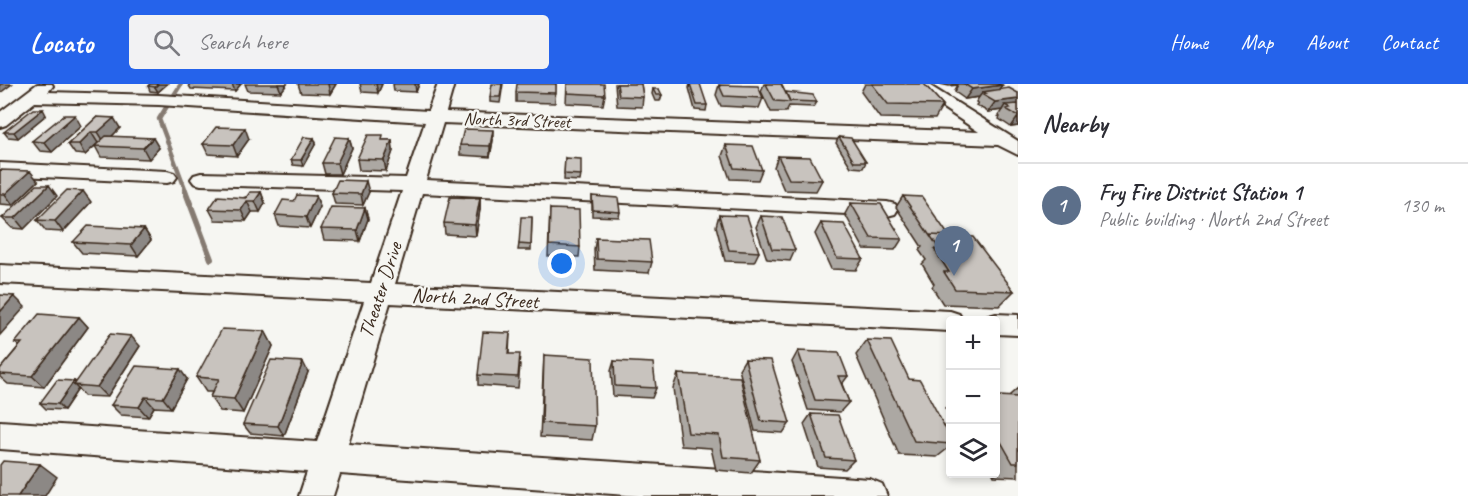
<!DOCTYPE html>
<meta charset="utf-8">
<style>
body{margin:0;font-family:Caveat,sans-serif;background:#f2f2f3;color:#2b2b33}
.controls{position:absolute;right:18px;bottom:18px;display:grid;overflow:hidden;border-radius:6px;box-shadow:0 3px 9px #0003}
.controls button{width:54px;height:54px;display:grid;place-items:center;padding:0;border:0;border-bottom:2px solid #e1e1e2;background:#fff;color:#2b2b33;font:30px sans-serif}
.you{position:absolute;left:562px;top:180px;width:21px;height:21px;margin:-15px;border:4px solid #fff;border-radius:50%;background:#1a73e8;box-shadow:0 0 0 9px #1a73e833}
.badge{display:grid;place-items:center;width:39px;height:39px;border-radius:50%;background:#2563eb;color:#fff;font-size:20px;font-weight:700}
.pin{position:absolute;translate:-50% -50px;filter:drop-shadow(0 2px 3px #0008)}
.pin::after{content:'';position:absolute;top:32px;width:21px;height:18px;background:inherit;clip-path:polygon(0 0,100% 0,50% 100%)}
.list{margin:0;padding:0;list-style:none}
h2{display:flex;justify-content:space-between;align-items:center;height:78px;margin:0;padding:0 24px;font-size:26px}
h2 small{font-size:20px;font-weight:400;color:#7c7c81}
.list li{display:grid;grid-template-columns:39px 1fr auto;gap:18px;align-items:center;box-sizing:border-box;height:84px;padding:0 24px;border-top:2px solid #e1e1e2}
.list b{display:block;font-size:22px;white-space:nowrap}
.list p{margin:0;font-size:20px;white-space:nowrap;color:#7c7c81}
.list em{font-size:20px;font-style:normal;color:#7c7c81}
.icon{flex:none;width:33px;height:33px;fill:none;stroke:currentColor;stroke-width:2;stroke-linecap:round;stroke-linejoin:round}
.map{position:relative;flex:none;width:1018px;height:412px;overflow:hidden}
header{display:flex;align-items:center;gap:36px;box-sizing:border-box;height:84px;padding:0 30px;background:#2563eb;color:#fff}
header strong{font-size:28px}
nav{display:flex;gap:33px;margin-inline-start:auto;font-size:21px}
.search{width:420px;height:54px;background:#f2f2f3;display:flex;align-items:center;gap:15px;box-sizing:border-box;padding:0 21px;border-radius:6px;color:#7c7c81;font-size:22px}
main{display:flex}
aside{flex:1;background:#fff}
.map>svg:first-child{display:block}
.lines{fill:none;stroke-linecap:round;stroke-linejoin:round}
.stream-far1{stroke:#857a71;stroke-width:4.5}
.stream{stroke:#857a71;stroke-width:6}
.minor-casing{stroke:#3b2a1e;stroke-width:4}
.minor{fill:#f6f6f2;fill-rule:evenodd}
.wall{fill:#aca8a3;stroke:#3b2a1e;stroke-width:1.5}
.shaded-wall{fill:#8c8885;stroke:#3b2a1e;stroke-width:1.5}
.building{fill:#c8c3be;stroke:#3b2a1e;stroke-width:1.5}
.labels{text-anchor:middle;stroke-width:5;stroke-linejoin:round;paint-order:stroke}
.far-street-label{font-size:18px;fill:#3b2a1e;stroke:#f6f6f2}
.street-label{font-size:21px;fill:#3b2a1e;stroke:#f6f6f2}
</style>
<header>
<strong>Locato</strong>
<div class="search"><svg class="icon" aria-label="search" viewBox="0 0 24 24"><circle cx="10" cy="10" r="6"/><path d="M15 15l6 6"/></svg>Search here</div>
<nav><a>Home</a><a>Map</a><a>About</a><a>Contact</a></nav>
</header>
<main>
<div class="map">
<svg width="1018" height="412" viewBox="0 0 1018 412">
<rect width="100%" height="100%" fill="#f6f6f2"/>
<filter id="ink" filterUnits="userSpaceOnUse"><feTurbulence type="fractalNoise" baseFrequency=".0167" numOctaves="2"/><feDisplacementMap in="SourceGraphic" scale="12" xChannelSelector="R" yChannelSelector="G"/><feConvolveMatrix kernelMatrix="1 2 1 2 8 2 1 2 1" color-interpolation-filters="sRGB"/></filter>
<g filter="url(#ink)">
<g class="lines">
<path class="stream-far1" d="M 181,0 L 159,35 L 186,107"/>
<path class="stream" d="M 185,106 L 211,175"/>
<defs>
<path id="minor" d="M 37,0 L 52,0 L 53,2 L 48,8 L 159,11 L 428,27 L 438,0 L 454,0 L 446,28 L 979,48 L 907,0 L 927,0 L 1018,57 L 1018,71 L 998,61 L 443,39 L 426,96 L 887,118 L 895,120 L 898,125 L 895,130 L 887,132 L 422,109 L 395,200 L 950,227 L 959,230 L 963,237 L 950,237 L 950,247 L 390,219 L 348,360 L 870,395 L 882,400 L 887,412 L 640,412 L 340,390 L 333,412 L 299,412 L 307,388 L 0,365 L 0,337 L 317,358 L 364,217 L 0,199 L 0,181 L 371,199 L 402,107 L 201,101 L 194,99 L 191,95 L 194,91 L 201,89 L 406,94 L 425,38 L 159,21 L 35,18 L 6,41 L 0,43 L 0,28 Z
M 0,79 L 167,87 L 174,89 L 177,93 L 174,97 L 167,99 L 0,91 Z
M 996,230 L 1018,231 L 1018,251 L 996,250 L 996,237 L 984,237 L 986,233 Z"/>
</defs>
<use href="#minor" class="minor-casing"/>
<use href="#minor" class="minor"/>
</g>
<path class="wall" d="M 150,0 L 167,0 L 158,8 L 150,7 L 148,2 Z
M 188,0 L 241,0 L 235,7 L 191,5 Z
M 245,0 L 287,0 L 281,8 L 248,7 Z
M 298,0 L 336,0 L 330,10 L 301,9 Z
M 360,0 L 382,0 L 378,9 L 362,8 Z
M 393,0 L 419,0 L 416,8 L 394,7 Z
M 503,0 L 500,19 L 490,18 L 490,13 Z
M 556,0 L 555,19 L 516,18 L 516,8 Z
M 567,0 L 605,11 L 603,21 L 566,19 Z
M 615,0 L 641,0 L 643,13 L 642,23 L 617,22 Z
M 690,0 L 707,21 L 706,27 L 695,26 L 689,4 Z
M 764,0 L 781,0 L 785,8 L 817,18 L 814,23 L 789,22 L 786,28 L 771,28 L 761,7 Z
M 865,0 L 924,0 L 943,21 L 935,35 L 880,34 L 861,8 Z
M 940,0 L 1000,0 L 1002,1 L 999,6 L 1018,9 L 1018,42 L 1011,43 L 999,35 L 1000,33 L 998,32 L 1002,26 L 988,28 L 976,21 L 978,19 L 976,18 L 979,13 L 965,15 L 955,8 L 956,6 L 955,6 L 958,1 L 949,2 Z
M 719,1 L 763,14 L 759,24 L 721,22 L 716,11 Z
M 653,5 L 662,11 L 660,17 L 655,17 L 652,10 Z
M 46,31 L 18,54 L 8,53 L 4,48 Z
M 97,33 L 120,44 L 112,52 L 159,64 L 149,75 L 101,73 L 95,62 L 99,59 L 98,59 L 85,71 L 75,70 L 68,60 Z
M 81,42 L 52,68 L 40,67 L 32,57 Z
M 839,53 L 866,78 L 863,84 L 851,83 L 836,59 Z
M 314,54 L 316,59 L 303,82 L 293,81 L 291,76 Z
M 349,54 L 352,64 L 340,90 L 325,90 L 322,79 Z
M 249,55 L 237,72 L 208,70 L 203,60 Z
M 384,56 L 392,56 L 393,67 L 386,87 L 359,86 L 357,75 Z
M 493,56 L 490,73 L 460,71 L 460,61 Z
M 726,61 L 762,86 L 758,96 L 730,95 L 722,72 Z
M 778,72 L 822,96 L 816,107 L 784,106 L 774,83 Z
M 565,74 L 581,91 L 580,97 L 564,96 Z
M 0,86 L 38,97 L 13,121 L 0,120 Z
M 261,108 L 265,119 L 260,128 L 252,128 L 246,137 L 215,136 L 209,125 Z
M 369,108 L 363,121 L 335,120 L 332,109 Z
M 57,112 L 24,145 L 12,144 L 2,134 Z
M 316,112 L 320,123 L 310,144 L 279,142 L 275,131 Z
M 592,112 L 620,128 L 619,133 L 592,132 Z
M 903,112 L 1014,207 L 999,222 L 943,220 L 932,203 L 934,200 L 922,180 L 926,176 L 919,166 L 922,163 L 896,123 Z
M 480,114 L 480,125 L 476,152 L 445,150 L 444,139 Z
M 91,118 L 63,148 L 46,147 L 37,136 Z
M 851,119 L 902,155 L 895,166 L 864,165 L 845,130 Z
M 365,124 L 368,135 L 360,157 L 324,156 L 321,145 Z
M 550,125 L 580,163 L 579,173 L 548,172 Z
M 719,131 L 759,168 L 754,178 L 725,177 L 716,142 Z
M 761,132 L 795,166 L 790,177 L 767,175 L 756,143 Z
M 532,133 L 531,166 L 518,166 L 519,160 Z
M 821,139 L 863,175 L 856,186 L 831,185 L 815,150 Z
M 144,145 L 151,156 L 138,172 L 82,169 L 73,158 Z
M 596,154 L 652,178 L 649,189 L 595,186 L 594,165 Z
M 79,233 L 88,243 L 44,303 L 8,300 L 0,293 L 0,285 L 19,262 L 15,259 Z
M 265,247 L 273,262 L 243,329 L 220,327 L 210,313 L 212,308 L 206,308 L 196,293 Z
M 510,249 L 509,270 L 520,281 L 518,304 L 478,301 L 478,291 Z
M 867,256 L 909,295 L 951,355 L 951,362 L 937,373 L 899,371 L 856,271 Z
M 140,262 L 107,313 L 84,312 L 78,305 L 64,326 L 46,325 L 40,319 L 74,297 L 76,298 Z
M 798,267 L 848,292 L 842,300 L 849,318 L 840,328 L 808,326 L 792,278 Z
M 544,271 L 595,342 L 592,356 L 540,353 Z
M 745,275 L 790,339 L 783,349 L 755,347 L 739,285 Z
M 614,277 L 656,304 L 652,314 L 613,312 L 611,287 Z
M 308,288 L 284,352 L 250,349 L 243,340 Z
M 678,290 L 760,376 L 751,389 L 716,386 L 711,364 L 681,362 L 673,304 Z
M 187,295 L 171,324 L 154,323 L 148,333 L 121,331 L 111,321 Z
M 1018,304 L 1018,393 L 994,392 L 993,390 L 996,390 L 996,312 L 1011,313 L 1010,311 Z
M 951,319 L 951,334 L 945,324 Z
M 811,330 L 854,376 L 845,385 L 818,383 L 804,340 Z"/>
<path class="shaded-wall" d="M 0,0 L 12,0 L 0,9 Z
M 158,0 L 167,0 L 158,8 L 155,3 Z
M 232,0 L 241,0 L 235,7 Z
M 278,0 L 287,0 L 281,8 Z
M 328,0 L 336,0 L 330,10 Z
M 376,0 L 382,0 L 378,9 Z
M 415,0 L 419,0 L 416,8 Z
M 1002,1 L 995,11 L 983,8 L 979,13 L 965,15 L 972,5 Z
M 1018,15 L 1018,24 L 1005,21 L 1002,26 L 988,28 L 995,18 Z
M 43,25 L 46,31 L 18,54 L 14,48 Z
M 75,31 L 81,42 L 52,68 L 44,58 Z
M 1018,33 L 1018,42 L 1011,43 Z
M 114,34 L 120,44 L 105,59 L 98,48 Z
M 245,44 L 249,55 L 237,72 L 233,61 Z
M 493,46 L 493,56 L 490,73 L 490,62 Z
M 91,48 L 98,59 L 85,71 L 79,60 Z
M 153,54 L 159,64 L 149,75 L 143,64 Z
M 314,54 L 316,59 L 303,82 L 301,76 Z
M 349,54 L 352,64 L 340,90 L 337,79 Z
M 392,56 L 393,67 L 386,87 L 384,76 Z
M 30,87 L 38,97 L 13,121 L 5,110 Z
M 366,97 L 369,108 L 363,121 L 361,110 Z
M 49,101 L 57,112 L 24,145 L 15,134 Z
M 83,107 L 91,118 L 63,148 L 55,137 Z
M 261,108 L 265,119 L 260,128 L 255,117 Z
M 316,112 L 320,123 L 310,144 L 306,133 Z
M 480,114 L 480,125 L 476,152 L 475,141 Z
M 247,117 L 252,128 L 246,137 L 241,126 Z
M 365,124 L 368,135 L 360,157 L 357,146 Z
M 144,145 L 151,156 L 138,172 L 131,161 Z
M 14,212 L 25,223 L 0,251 L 0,228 Z
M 79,233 L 88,243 L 44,303 L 32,292 Z
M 265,247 L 273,262 L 243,329 L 234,315 Z
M 131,252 L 140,262 L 107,313 L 97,303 Z
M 303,278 L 308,288 L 284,352 L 278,342 Z
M 180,285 L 187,295 L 171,324 L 163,314 Z
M 74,297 L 79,302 L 74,301 L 78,305 L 64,326 L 58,320 Z
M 145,313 L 154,323 L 148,333 L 139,323 Z
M 40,380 L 57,393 L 45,412 L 18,412 Z"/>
<path class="building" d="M 150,0 L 158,0 L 155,3 L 148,2 Z
M 492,0 L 502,0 L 500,13 L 490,13 Z
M 517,0 L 556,0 L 556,9 L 516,8 Z
M 567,0 L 604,0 L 605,11 L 567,9 Z
M 617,0 L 641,0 L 643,13 L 619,12 Z
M 690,0 L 700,0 L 707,21 L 697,21 Z
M 766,0 L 781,0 L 790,18 L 775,17 Z
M 872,0 L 924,0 L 943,21 L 888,20 Z
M 964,0 L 1000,0 L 1002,1 L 972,5 Z
M 719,1 L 758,2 L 763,14 L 724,12 Z
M 1009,4 L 1018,9 L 1018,15 L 995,18 L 983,11 L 987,10 L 983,8 Z
M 653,5 L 659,5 L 662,11 L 656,11 Z
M 786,8 L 813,11 L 817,18 L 790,17 Z
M 1018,20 L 1018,32 L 1006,25 L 1010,24 L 1005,21 Z
M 33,25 L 43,25 L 14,48 L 4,48 Z
M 64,31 L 75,31 L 44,58 L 32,57 Z
M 97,33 L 114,34 L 98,48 L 91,48 L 79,60 L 68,60 Z
M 216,43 L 245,44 L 233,61 L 203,60 Z
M 464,45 L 493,46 L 490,62 L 460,61 Z
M 368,51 L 383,51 L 382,56 L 392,56 L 384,76 L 357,75 Z
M 106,52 L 153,54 L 143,64 L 95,62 Z
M 304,53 L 314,54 L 301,76 L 291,76 Z
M 335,53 L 349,54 L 337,79 L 322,79 Z
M 839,53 L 851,54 L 866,78 L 854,78 Z
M 726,61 L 753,62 L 762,86 L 734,84 Z
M 778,72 L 810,73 L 822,96 L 789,95 Z
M 565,74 L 581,75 L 581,91 L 564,90 Z
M 0,86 L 30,87 L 5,110 L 0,110 Z
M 338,96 L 366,97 L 361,110 L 332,109 Z
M 37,101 L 49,101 L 15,134 L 2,134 Z
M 67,106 L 83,107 L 55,137 L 37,136 Z
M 250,108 L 261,108 L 255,117 L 247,117 L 241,126 L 209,125 L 218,112 L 246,114 Z
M 297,111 L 316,112 L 306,133 L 275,131 L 283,116 L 294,117 Z
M 592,112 L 618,114 L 620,128 L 593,126 Z
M 903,112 L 922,113 L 949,152 L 930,151 L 930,152 Z
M 450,113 L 480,114 L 475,141 L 444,139 Z
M 851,119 L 881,120 L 902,155 L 871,154 Z
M 331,123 L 365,124 L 357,146 L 321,145 Z
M 550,125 L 579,126 L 580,163 L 549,161 Z
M 719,131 L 747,132 L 759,168 L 729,166 Z
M 761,132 L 782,133 L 795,166 L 772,165 Z
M 521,133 L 532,133 L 531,161 L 519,160 Z
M 821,139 L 844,140 L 863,175 L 837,174 Z
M 88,142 L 144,145 L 131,161 L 73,158 Z
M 930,151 L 973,153 L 1014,207 L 955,205 L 944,188 L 949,188 L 934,165 L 940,166 Z
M 596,154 L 649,156 L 652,178 L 597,175 Z
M 0,211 L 14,212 L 0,228 Z
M 39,230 L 79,233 L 32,292 L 0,290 L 0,285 L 22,259 L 15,259 Z
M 222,245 L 265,247 L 234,315 L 210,313 L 219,295 L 196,293 Z
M 483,248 L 510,249 L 508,270 L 520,270 L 518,293 L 478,291 Z
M 110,250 L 131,252 L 97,303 L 74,301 Z
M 867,256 L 891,257 L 909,295 L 920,296 L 951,355 L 951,360 L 914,357 Z
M 798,267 L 839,269 L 848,292 L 838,292 L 849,318 L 815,316 Z
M 544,271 L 593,274 L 595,342 L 542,339 Z
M 745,275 L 771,276 L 790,339 L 761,337 Z
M 271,276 L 303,278 L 278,342 L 243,340 Z
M 614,277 L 653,279 L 656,304 L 615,302 Z
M 136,282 L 180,285 L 163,314 L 145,313 L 139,323 L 111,321 Z
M 678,290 L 740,293 L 760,376 L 723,373 L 719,351 L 688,349 Z
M 57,296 L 74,297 L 58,320 L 40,319 Z
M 996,312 L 1018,313 L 1018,379 L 1013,379 L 996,349 Z
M 811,330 L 838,331 L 854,376 L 826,374 Z
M 3,377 L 40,380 L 18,412 L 0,412 L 0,381 Z"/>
</g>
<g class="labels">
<g class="far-street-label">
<text transform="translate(517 36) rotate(2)" y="6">North 3rd Street</text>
</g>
<g class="street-label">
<text transform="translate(380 206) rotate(-72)" y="7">Theater Drive</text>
<text transform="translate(475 214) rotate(3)" y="7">North 2nd Street</text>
</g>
</g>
</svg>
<div class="controls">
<button>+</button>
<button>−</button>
<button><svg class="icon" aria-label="layers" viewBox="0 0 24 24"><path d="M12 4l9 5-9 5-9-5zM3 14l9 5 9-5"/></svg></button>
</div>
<div class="you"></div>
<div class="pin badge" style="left:954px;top:192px;background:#5c6f8a">1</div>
</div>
<aside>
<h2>Nearby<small></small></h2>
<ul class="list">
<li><span class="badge" style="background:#5c6f8a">1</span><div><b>Fry Fire District Station 1</b><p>Public building · North 2nd Street</p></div><em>130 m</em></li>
</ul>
</aside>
</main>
